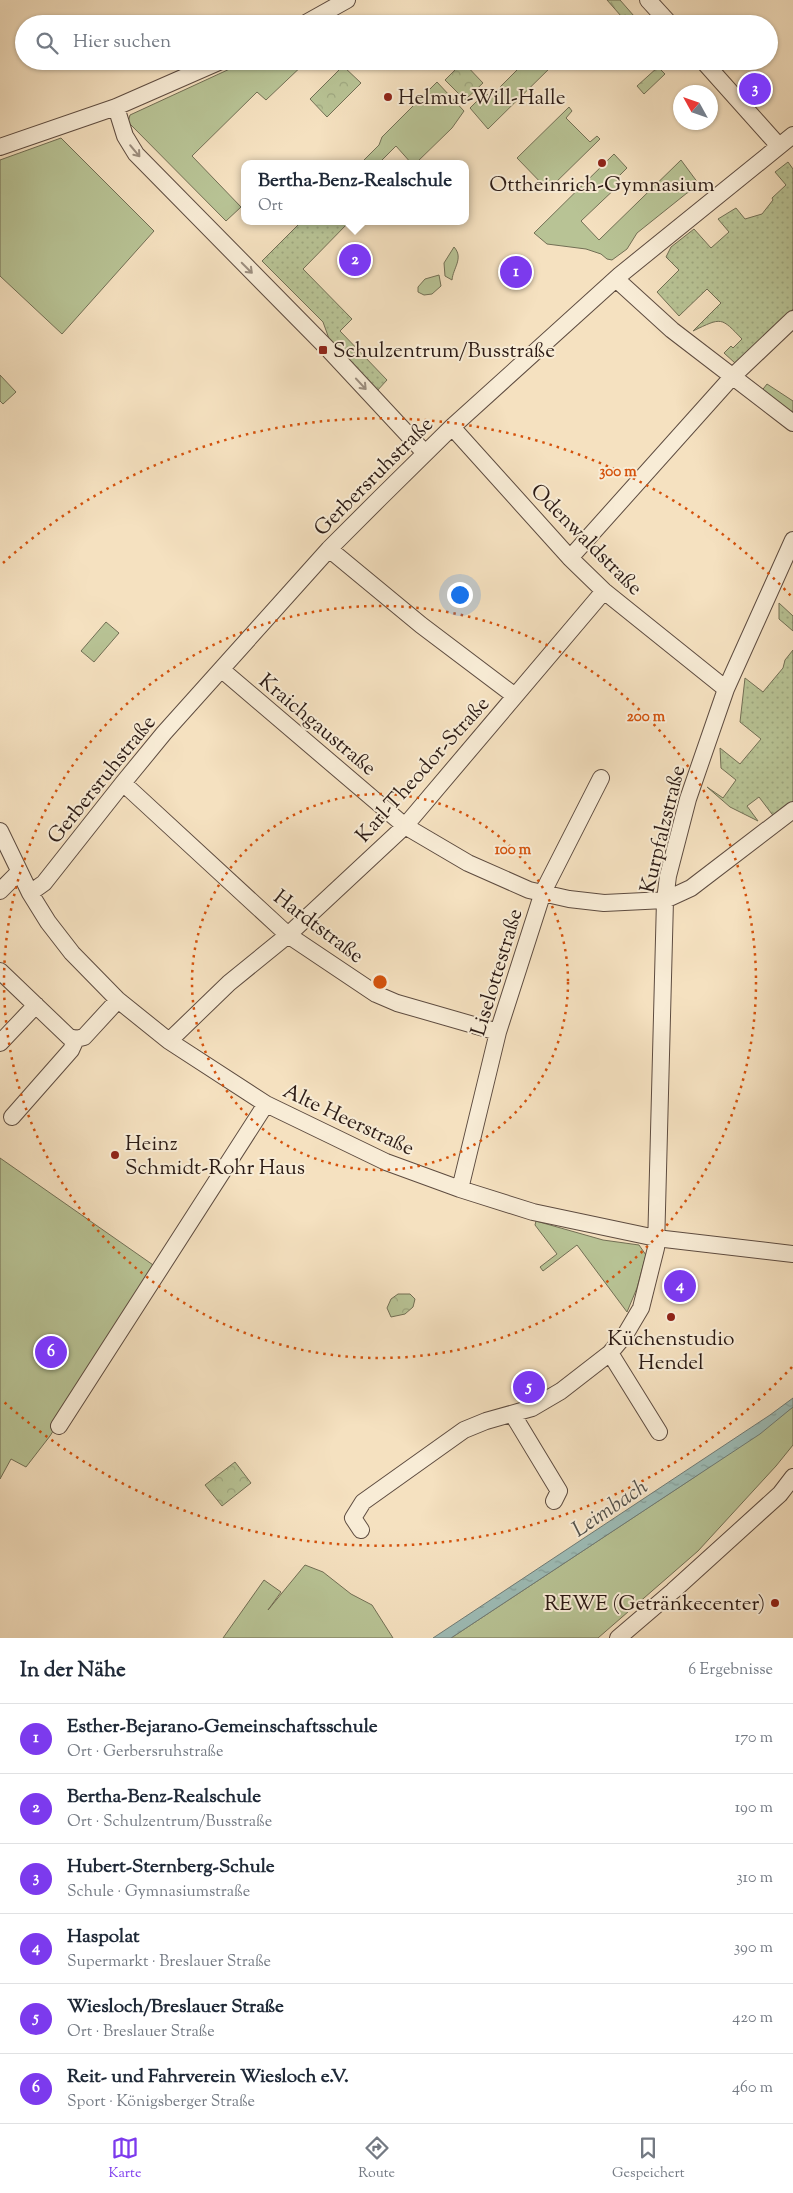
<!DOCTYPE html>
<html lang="de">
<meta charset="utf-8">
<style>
body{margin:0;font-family:"Sorts Mill Goudy",serif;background:#f2f2f3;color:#1f2937}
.compass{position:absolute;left:673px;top:85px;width:45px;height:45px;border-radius:50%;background:#fff;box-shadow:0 1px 4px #0004;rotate:310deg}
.you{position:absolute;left:459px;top:594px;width:18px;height:18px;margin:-12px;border:4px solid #fff;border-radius:50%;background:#1a73e8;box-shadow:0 0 0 8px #1a73e833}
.badge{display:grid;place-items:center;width:32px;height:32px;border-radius:50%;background:#7c3aed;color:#fff;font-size:16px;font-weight:700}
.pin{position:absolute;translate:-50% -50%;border:2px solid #fff;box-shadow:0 1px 5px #0006}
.popup{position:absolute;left:241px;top:160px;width:228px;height:65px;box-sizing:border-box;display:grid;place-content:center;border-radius:10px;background:#fff;filter:drop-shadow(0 1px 4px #0005);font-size:16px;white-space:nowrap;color:#747a83}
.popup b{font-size:19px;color:#1f2937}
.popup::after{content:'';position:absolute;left:50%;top:100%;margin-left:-10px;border:10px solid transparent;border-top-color:#fff}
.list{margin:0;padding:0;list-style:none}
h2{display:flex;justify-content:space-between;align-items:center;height:65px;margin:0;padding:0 20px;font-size:21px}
h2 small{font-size:16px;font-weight:400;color:#747a83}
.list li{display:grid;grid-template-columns:32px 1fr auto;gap:15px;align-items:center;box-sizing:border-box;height:70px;padding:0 20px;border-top:1px solid #e0e1e3}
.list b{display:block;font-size:19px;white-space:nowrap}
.list p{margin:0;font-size:16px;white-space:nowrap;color:#747a83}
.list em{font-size:16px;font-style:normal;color:#747a83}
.icon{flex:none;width:28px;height:28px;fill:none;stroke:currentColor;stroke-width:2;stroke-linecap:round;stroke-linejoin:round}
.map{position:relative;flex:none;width:793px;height:1638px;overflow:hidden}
.search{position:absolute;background:#fff;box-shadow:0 1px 4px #0004;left:15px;right:15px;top:15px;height:55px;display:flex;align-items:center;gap:12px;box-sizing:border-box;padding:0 18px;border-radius:28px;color:#747a83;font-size:19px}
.sheet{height:485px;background:#fff}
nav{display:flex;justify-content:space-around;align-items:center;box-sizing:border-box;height:70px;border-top:1px solid #e0e1e3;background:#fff;font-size:14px;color:#747a83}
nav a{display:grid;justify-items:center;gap:2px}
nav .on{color:#7c3aed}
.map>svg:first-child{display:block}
.grass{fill:#b8c395;stroke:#726f55}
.forest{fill:url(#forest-firs);stroke:#726f55}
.park{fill:url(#park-crowns);stroke:#726f55}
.garden{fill:url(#garden-dots);stroke:#726f55}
.water{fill:url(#water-ripples);stroke:#707c76}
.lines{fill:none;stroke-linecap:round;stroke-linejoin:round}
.minor-casing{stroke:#5e4c40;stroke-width:18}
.minor{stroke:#f8ecd6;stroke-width:16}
.oneway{stroke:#9c8e7f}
.ring{fill:none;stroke:#d5530d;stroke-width:2.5;stroke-dasharray:2.5 5}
.poi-dot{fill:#8f2418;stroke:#f8ecd6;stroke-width:2}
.labels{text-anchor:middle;stroke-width:4;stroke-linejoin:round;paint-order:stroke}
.poi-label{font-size:21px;fill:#2c1b15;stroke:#f8ecd6;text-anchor:start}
.street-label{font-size:21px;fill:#2c1b15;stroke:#f8ecd6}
.water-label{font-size:22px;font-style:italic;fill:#54534d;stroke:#f8ecd6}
.centre{fill:#d5530d;stroke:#f8ecd6;stroke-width:2.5}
.ring-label{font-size:15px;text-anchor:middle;font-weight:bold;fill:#d5530d;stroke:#f8ecd6;stroke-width:4;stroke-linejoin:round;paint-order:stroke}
</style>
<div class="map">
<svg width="793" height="1638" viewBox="0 0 793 1638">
<defs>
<pattern id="forest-firs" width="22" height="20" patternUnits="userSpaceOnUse" patternTransform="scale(1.25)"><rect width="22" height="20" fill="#b8c395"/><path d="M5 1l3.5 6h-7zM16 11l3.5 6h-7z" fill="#9ea780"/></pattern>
<pattern id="park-crowns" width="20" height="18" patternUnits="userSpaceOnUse" patternTransform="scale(1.25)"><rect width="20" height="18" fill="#b8c395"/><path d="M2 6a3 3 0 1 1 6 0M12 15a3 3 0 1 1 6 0" fill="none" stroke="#9ea780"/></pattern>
<pattern id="garden-dots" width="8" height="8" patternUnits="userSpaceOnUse" patternTransform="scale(1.25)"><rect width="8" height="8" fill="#b8c395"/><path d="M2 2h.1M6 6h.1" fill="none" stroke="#9ea780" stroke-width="1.8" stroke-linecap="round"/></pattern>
<pattern id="water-ripples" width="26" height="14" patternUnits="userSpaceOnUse" patternTransform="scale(1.25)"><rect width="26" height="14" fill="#9dbcb6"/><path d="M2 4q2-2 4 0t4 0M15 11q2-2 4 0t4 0" fill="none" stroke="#87a19c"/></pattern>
</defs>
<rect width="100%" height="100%" fill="#f5e1c0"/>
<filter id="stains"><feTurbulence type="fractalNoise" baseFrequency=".004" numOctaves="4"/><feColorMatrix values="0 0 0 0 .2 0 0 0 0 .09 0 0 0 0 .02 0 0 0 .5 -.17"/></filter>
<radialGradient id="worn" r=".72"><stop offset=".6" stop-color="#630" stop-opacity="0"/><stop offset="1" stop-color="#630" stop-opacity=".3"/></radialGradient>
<path class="grass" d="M 247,61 L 307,61 L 266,100 L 257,92 L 192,156 L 241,207 L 226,221 L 128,122 L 130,115 Z
M 526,61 L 556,62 L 488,129 L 470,108 L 482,96 L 494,93 Z
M 437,82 L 464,111 L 452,128 L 415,164 L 412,164 L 396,146 L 378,164 L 360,164 L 379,145 L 382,137 Z
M 569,107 L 572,111 L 566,118 L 590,142 L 597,136 L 600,139 L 548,190 L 517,158 Z
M 61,138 L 154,231 L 62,334 L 0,276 L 0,160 Z
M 614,154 L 627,168 L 616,179 L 620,184 L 581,221 L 599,240 L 681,160 L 701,187 L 687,193 L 637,233 L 627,249 L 612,260 L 607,259 L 601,254 L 586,249 L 547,244 L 534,233 Z
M 454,247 C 464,258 453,268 452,280 L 445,276 L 444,263 Z
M 439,275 L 441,286 L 432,294 L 424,295 L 418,292 L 418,287 L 425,279 Z
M 0,375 L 16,392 L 3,404 L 0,401 Z
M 767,384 L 793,401 L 793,412 L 760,393 Z
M 106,622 L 119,633 L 94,662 L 81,651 Z
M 0,1158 L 156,1267 L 50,1436 L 26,1467 L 11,1459 L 0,1479 Z
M 536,1221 L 603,1240 L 639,1245 L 646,1255 L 637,1288 L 627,1312 L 577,1245 L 543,1271 L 540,1267 L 557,1254 L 535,1225 Z
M 793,1407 L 793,1445 L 776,1466 L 698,1551 L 598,1638 L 451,1638 L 696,1476 Z
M 305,1565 L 323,1572 L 351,1594 L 372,1605 L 393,1638 L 223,1638 L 264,1580 L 281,1592 L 268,1610 Z"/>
<path class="forest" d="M 607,0 L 620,0 L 641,24 L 628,24 Z
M 658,67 L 665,74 L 644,94 L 637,86 Z"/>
<path class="park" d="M 463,62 L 483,83 L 465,100 L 445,80 Z
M 343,66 L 361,83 L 327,117 L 310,99 Z
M 398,1294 L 410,1294 L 415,1299 L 413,1307 L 405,1314 L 391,1317 L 387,1308 L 391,1299 Z
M 235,1462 L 251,1483 L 222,1506 L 205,1485 Z"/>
<path class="garden" d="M 788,162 L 793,169 L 793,309 L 735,363 L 724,353 L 731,346 L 733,348 L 742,339 C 721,317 722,317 693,331 L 721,303 L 707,289 L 679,316 L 657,292 L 679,270 L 666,257 L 671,247 L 694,229 L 711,248 L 729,232 L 718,219 L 736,208 L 745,219 L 762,214 L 773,200 L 772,198 L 786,185 L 775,172 Z
M 302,221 L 350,221 L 303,269 L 352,319 L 340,331 L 387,380 L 376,392 L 332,347 L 323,322 L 262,261 Z
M 779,603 L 793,616 L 793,631 L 779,619 Z
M 793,650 L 793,803 L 775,818 L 759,797 L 747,806 L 758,821 L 730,807 L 707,787 L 723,798 L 736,780 L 721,768 L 720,748 L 740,764 L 761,739 L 740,722 L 745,678 L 763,692 L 783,668 L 785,660 Z"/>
<path class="water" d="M 793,1398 L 793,1407 L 760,1434 L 451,1638 L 433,1638 L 770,1415 Z"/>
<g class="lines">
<defs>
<path id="minor" d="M 648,0 L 670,24
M 304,24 L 347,0
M 703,61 L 779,146
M 116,107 L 125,136 L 136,154 L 330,351 L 425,453
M 0,147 L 116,107 L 221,61
M 616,279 L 672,330 L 793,423
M 452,427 L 570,558 L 604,591 L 726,689
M 329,549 L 421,625 L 515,696
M 570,558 L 732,377 L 793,319
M 222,670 L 405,826 L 468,863 L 529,890 L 569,899 L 604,903 L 665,900 L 691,888 L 793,810
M 123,783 L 288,935 L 376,994 L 397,1003 L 498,1032
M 0,831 L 30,893 L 48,922 L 72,953 L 118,1000 L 169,1041 L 266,1104 L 386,1162 L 460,1189 L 533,1212 L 656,1238 L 793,1254
M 0,891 L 19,872
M 30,893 L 44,883 L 123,783 L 164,733 L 329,549 L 380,498 L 452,427 L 620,275 L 793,135
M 0,971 L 69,1037 L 76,1039 L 84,1037 L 118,1000
M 169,1041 L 229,983 L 288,935 L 405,826 L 604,591
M 0,1043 L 36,1005
M 12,1117 L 71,1050 L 76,1039
M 460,1189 L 498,1032 L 543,892 L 601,778
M 610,1353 L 659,1432
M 513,1415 L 559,1491 L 554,1501
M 59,1426 L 266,1104
M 361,1530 L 353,1518 L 363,1502 L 464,1430 L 486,1421 L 532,1408 L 561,1391 L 610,1353 L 625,1335 L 641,1308 L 656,1248 L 665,900 L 668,876 L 688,799 L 726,689 L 793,540
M 618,1638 L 673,1591 L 780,1494 L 793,1477"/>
</defs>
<use href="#minor" class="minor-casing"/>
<use href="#minor" class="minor"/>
</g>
<defs><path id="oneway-shaft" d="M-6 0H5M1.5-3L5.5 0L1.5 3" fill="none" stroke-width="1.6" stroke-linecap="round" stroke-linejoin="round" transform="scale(1.25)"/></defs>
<g class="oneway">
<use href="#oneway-shaft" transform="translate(135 151) rotate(50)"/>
<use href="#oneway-shaft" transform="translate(247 268) rotate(45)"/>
<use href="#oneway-shaft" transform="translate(361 384) rotate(47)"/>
</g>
<g class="ring">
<circle cx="380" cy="982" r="188"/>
<circle cx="380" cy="982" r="376"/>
<path d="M792 1367A564 564 0 0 1 3 1401M3 563A564 564 0 0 1 792 597"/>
</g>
<g class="poi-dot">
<circle cx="388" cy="97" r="5"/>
<circle cx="602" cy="163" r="5"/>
<rect x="318" y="345" width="10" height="10" rx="2.5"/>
<circle cx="115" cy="1155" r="5"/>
<circle cx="671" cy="1317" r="5"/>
<circle cx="775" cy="1603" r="5"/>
</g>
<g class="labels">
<g class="poi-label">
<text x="398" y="104">Helmut-Will-Halle</text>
<text x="602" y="191" text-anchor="middle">Ottheinrich-Gymnasium</text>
<text x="333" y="357">Schulzentrum/Busstraße</text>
<text x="125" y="1150">Heinz<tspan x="125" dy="24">Schmidt-Rohr Haus</tspan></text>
<text x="671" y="1345" text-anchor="middle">Küchenstudio<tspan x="671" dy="24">Hendel</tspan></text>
<text x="765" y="1610" text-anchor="end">REWE (Getränkecenter)</text>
</g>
<g class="street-label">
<text transform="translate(373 476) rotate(-45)" y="7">Gerbersruhstraße</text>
<text transform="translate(587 539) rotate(45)" y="7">Odenwaldstraße</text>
<text transform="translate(318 724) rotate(40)" y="7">Kraichgaustraße</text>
<text transform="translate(422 769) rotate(-48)" y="7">Karl-Theodor-Straße</text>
<text transform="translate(101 779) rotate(-51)" y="7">Gerbersruhstraße</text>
<text transform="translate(662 829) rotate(-76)" y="7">Kurpfalzstraße</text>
<text transform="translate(319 926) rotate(37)" y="7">Hardtstraße</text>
<text transform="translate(496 972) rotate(-73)" y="7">Liselottestraße</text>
<text transform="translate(349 1119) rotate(25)" y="7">Alte Heerstraße</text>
</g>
<g class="water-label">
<text transform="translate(609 1507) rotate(-34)" y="8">Leimbach</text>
</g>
</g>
<circle cx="380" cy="982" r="8" class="centre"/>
<g class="ring-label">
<text x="618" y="476">300 m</text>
<text x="646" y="721">200 m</text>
<text x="513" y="854">100 m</text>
</g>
<rect width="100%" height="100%" filter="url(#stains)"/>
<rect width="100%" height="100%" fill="url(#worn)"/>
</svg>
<svg class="compass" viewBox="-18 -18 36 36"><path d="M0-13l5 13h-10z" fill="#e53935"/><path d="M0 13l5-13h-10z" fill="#747a83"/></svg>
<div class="you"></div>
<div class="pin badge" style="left:516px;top:272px">1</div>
<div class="pin badge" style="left:355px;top:260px">2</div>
<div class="popup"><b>Bertha-Benz-Realschule</b>Ort</div>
<div class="pin badge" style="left:755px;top:89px">3</div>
<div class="pin badge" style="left:680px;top:1286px">4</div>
<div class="pin badge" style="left:529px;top:1387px">5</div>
<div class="pin badge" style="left:51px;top:1352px">6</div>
<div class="search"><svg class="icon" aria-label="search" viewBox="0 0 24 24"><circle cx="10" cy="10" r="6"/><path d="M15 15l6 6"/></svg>Hier suchen</div>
</div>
<section class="sheet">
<h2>In der Nähe<small>6 Ergebnisse</small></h2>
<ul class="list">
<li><span class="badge">1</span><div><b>Esther-Bejarano-Gemeinschaftsschule</b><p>Ort · Gerbersruhstraße</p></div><em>170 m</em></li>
<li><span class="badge">2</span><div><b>Bertha-Benz-Realschule</b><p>Ort · Schulzentrum/Busstraße</p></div><em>190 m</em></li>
<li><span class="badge">3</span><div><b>Hubert-Sternberg-Schule</b><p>Schule · Gymnasiumstraße</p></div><em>310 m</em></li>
<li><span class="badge">4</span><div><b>Haspolat</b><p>Supermarkt · Breslauer Straße</p></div><em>390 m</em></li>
<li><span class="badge">5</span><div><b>Wiesloch/Breslauer Straße</b><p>Ort · Breslauer Straße</p></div><em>420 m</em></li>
<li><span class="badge">6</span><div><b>Reit- und Fahrverein Wiesloch e.V.</b><p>Sport · Königsberger Straße</p></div><em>460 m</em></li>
</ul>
</section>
<nav>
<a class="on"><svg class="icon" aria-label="map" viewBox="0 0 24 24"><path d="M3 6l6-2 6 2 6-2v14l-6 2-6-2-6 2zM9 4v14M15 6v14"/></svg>Karte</a>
<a><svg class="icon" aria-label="directions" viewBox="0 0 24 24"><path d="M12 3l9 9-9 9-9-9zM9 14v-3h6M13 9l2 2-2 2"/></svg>Route</a>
<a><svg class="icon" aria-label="saved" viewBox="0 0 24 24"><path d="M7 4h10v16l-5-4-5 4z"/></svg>Gespeichert</a>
</nav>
